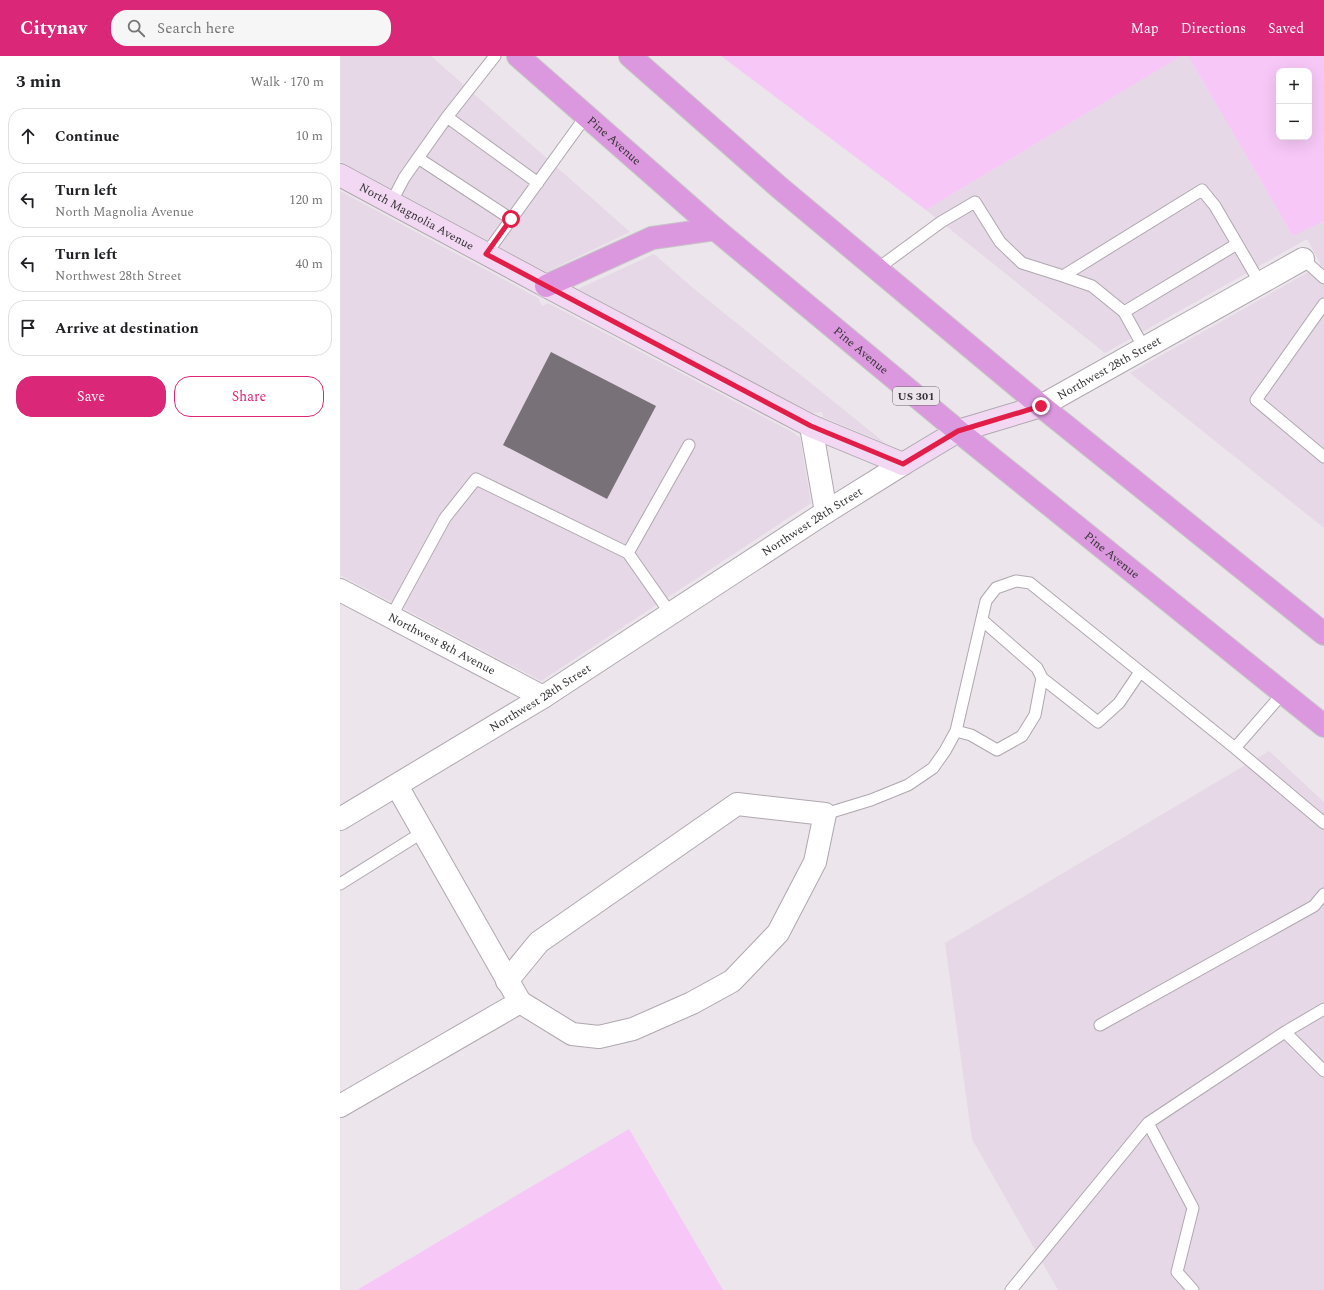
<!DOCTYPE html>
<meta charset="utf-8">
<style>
body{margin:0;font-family:Spectral,serif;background:#f6f6f6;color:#202124}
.controls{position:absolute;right:12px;top:12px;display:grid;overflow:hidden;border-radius:8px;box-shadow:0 4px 16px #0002}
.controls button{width:36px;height:36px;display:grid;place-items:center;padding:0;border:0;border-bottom:1px solid #e0e0e0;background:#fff;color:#202124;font:20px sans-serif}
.stop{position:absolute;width:12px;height:12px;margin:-9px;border:3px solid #e11d48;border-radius:50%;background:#fff}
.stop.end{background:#e11d48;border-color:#fff;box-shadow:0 1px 4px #0008}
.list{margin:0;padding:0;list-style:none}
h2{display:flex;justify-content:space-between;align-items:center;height:52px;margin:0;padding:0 16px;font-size:17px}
h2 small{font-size:13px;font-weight:400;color:#757577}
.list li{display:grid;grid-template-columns:26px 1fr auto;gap:12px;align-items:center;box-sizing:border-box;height:56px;margin:0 8px 8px;padding:0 8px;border:1px solid #e0e0e0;border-radius:16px}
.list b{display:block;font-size:15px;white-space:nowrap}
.list p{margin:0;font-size:13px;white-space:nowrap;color:#757577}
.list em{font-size:13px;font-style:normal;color:#757577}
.actions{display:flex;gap:8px;padding:12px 16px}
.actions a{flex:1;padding:9px 0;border:1px solid #db2777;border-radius:16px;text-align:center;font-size:14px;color:#db2777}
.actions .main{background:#db2777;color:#fff}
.icon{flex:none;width:22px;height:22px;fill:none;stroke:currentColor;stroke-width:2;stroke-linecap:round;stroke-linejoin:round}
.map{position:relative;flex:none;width:984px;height:1234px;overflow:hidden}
header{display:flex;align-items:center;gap:24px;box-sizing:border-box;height:56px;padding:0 20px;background:#db2777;color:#fff}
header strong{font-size:19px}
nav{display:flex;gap:22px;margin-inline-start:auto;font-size:14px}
.search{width:280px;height:36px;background:#f6f6f6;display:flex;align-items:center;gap:10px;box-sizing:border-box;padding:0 14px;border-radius:16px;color:#757577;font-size:15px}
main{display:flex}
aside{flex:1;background:#fff}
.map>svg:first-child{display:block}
.built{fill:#e6d8e6}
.green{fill:#f7c7f7;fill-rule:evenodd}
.building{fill:#787178}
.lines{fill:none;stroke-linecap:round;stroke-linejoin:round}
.service-casing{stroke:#afa8af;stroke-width:13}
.minor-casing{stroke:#afa8af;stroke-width:24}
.tertiary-casing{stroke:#afa8af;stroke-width:24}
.secondary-casing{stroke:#afa8af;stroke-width:24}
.trunk-casing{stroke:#c6c6c6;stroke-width:24}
.service{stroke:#fff;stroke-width:11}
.minor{stroke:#fff;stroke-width:22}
.tertiary{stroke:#fff;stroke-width:22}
.secondary{stroke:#f2d8f2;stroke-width:22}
.trunk{stroke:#dc98de;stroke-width:22}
.route{stroke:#e11d48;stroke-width:5}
.labels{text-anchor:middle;stroke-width:4;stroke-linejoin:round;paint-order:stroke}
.shield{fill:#ece5ec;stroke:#6c686c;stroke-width:1}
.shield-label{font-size:11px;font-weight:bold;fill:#353235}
.street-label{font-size:12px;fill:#353235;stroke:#ece5ec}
</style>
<header>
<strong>Citynav</strong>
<div class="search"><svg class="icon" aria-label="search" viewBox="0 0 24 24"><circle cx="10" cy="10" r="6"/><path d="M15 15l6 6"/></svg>Search here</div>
<nav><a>Map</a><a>Directions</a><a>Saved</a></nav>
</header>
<main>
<aside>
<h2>3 min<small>Walk · 170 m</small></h2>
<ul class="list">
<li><svg class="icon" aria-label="ahead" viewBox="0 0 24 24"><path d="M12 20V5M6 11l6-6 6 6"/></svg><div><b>Continue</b></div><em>10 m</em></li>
<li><svg class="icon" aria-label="left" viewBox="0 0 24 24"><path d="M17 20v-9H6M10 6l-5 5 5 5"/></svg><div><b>Turn left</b><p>North Magnolia Avenue</p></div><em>120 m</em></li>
<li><svg class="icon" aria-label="left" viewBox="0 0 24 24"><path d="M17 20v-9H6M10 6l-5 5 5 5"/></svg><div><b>Turn left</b><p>Northwest 28th Street</p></div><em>40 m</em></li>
<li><svg class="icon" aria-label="arrive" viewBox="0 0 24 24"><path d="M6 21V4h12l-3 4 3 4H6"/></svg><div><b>Arrive at destination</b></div></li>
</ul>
<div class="actions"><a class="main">Save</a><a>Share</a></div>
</aside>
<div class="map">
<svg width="984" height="1234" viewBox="0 0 984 1234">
<rect width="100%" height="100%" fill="#ece5ec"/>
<path class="built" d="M 0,0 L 91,0 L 290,176 L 206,216 L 0,105 Z
M 841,0 L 848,0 L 953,180 L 984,165 L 984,472 L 790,317 L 981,209 L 967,183 L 765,297 L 586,154 Z
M 0,135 L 198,242 L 202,250 L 208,247 L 456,378 L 455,379 L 460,381 L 471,447 L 201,625 L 0,519 Z
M 314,198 L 353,232 L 545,387 L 483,361 L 482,356 L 473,357 L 238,233 Z
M 929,695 L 984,746 L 984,1234 L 718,1234 L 632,1083 L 605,887 Z"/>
<path class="green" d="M 381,0 L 841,0 L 586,154 Z
M 848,0 L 984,0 L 984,165 L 953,180 ZM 939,15 L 969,15 L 969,81 L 939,81 Z
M 289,1073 L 383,1234 L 17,1234 Z"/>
<path class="building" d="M 211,296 L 316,350 L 267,443 L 163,389 Z"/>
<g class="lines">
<defs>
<path id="service" d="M 107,61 L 198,127
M 78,102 L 171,163
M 51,147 L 64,122 L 78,102 L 107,61 L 155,0
M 146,198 L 246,60
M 963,203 L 984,222
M 537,213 L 601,166 L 635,146 L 660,186 L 682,207 L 723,220 L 862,134 L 875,150 L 920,227
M 723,220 L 752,230 L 784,256 L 897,188
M 984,248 L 916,344 L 984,401
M 784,256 L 804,292
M 288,497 L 349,389
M 51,561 L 105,462 L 136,423 L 288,497 L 330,557
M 702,622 L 758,666 L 779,647 L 800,616
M 616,675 L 631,679 L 657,694 L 682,680 L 695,659 L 702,622 L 697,612 L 642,564
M 895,692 L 984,767
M 485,758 L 531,744 L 568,729 L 593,712 L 605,695 L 616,675 L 646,545 L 656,532 L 676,525 L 690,527 L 895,692 L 943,637
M 0,828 L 83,776
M 760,969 L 974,850 L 984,838
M 945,976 L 984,953
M 671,1234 L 808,1067
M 853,1234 L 837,1216 L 853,1152 L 808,1067 L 945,976 L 984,1015"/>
<g id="minor">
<path id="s1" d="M 701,350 L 963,203"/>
<path id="s2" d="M 0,534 L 203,641"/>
<path d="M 167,925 L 199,886 L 397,748 L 485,758 L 475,806 L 438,877 L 392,925 L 352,947 L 293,973 L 259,981 L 232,978 L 180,946"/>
<path d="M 0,1050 L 180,946 L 57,730"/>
</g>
<g id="tertiary">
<path d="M 471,370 L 486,456"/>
<path id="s3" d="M 0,763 L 203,641 L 486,456 L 563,408"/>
</g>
<g id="secondary">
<path id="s4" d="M 0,119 L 206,230 L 471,370 L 563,408 L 618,375 L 701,350"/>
</g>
<g id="trunk">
<path id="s5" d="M 178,0 L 375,173 L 618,375 L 984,670"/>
<path d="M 290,0 L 440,132 L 701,350 L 984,578"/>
<path d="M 206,230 L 312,182 L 375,173"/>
</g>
</defs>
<use href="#service" class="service-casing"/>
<use href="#minor" class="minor-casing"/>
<use href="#tertiary" class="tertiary-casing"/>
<use href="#secondary" class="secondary-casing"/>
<use href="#trunk" class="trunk-casing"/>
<use href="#service" class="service"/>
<use href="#minor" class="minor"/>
<use href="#tertiary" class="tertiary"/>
<use href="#secondary" class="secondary"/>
<use href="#trunk" class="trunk"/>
</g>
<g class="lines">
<path class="route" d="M 171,163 L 146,198 L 471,370 L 563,408 L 618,375 L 701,350"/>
</g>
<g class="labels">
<rect class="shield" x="553" y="331" width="46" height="18" rx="3"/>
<g class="shield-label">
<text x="576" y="344">US 301</text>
</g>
<g class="street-label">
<text dy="4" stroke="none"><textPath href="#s5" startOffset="128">Pine Avenue</textPath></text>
<text dy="4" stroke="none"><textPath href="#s4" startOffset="87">North Magnolia Avenue</textPath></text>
<text dy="4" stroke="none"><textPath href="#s5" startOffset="452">Pine Avenue</textPath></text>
<text dy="4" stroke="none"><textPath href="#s1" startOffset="78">Northwest 28th Street</textPath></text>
<text dy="4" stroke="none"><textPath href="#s3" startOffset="558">Northwest 28th Street</textPath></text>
<text dy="4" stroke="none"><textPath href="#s5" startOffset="776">Pine Avenue</textPath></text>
<text dy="4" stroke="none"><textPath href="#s2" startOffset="115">Northwest 8th Avenue</textPath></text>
<text dy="4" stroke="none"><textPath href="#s3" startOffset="234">Northwest 28th Street</textPath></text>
</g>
</g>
</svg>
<div class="controls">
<button>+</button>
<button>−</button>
</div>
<div class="stop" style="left:171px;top:163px"></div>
<div class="stop end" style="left:701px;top:350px"></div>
</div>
</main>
